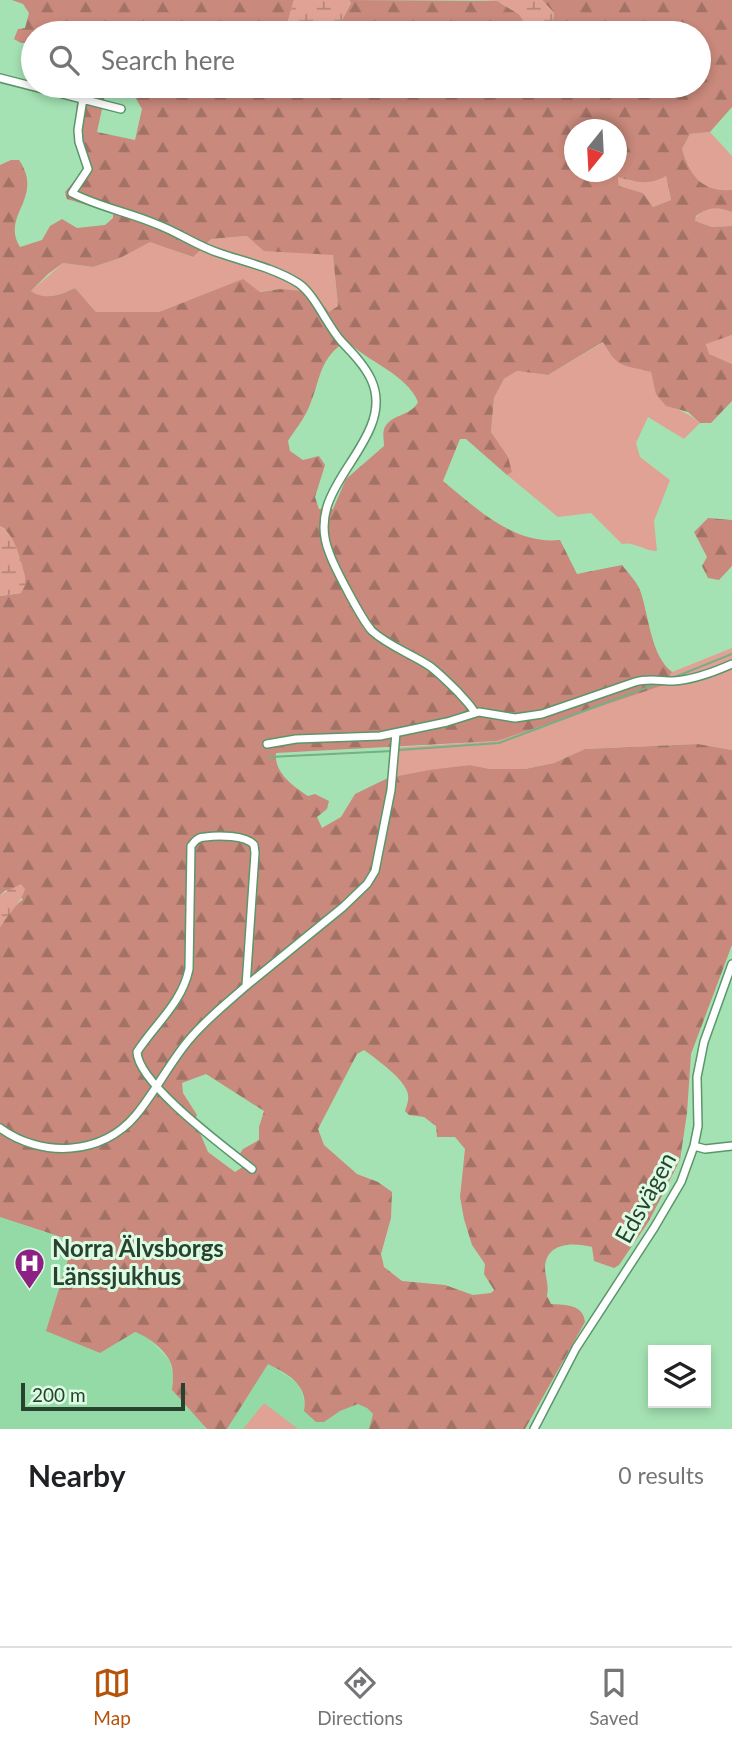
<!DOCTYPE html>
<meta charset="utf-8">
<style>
body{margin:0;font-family:Lato,sans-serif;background:#f2f2f2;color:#202124}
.controls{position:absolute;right:21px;bottom:21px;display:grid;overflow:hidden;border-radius:0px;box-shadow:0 4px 10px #0003}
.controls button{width:63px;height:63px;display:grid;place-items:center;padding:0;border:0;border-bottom:2px solid #e0e0e0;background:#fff;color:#202124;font:35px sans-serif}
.compass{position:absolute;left:564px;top:119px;width:63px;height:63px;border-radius:50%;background:#fff;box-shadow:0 4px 10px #0003;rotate:198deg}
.scale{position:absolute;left:21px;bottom:18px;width:164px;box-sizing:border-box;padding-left:7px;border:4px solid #29422f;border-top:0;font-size:19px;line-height:24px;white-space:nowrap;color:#29422f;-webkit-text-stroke:5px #dcfbe3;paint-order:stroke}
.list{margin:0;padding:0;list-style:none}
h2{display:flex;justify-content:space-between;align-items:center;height:91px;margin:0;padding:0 28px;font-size:30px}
h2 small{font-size:23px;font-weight:400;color:#757577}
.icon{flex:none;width:38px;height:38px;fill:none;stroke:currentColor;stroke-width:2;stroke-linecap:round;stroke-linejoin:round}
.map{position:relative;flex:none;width:732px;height:1429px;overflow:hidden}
.search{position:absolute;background:#fff;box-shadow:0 4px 10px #0003;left:21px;right:21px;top:21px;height:77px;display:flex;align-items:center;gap:18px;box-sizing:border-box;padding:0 24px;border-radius:38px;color:#757577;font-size:26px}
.sheet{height:217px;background:#fff}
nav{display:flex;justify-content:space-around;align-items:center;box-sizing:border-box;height:98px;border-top:2px solid #e0e0e0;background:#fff;font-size:19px;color:#757577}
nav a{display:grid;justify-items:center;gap:4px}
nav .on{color:#b45309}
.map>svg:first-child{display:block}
.built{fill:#94daa6}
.green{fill:#e0a295}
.forest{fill:url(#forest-firs);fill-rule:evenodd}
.wetland{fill:url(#wetland-marsh)}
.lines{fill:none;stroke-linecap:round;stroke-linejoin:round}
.stream{stroke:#78ae85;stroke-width:2}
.minor-casing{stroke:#5a966a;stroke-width:10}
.minor{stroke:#fff;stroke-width:7}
.labels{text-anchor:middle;stroke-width:6;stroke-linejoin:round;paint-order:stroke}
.street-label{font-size:24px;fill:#29422f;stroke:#dcfbe3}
.poi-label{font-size:24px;font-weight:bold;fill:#29422f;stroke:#dcfbe3;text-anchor:start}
</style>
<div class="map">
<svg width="732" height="1429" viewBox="0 0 732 1429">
<defs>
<pattern id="forest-firs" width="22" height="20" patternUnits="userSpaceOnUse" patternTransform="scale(1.75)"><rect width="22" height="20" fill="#c9897c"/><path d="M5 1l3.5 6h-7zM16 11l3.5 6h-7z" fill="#a37266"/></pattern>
<pattern id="wetland-marsh" width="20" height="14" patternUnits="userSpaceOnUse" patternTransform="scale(1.75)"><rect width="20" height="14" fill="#e0a295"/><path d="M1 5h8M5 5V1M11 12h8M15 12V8" fill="none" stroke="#b6867a"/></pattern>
</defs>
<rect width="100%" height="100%" fill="#a4e2b3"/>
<path class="built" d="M 0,1217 L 67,1240 L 71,1250 L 47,1331 L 100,1353 L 135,1332 L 146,1336 L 170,1361 L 173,1376 L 172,1390 L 207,1429 L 0,1429 Z
M 268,1363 L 300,1385 L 305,1405 L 324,1422 L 340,1411 L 358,1404 L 367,1408 L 373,1414 L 369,1429 L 227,1429 Z"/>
<path class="green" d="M 710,132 L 732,156 L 732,190 C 702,192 690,176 682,149 L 690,134 Z
M 618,176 L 632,181 L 666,176 L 671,200 L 653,207 L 643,193 L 619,186 Z
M 719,207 L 732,212 L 732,226 L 712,227 L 695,221 L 696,217 C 703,211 709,208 719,207 Z
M 247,236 L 333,254 L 338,306 L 329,312 L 280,289 L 190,300 L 159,312 L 96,312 L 75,288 C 61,295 44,301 31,291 L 63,263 L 93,267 L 120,258 L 150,241 L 192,257 L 211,239 Z
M 732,335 L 732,364 L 708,354 L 706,343 Z
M 604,342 L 609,353 L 651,372 C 662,419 671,398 700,423 L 684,439 L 648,417 L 636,443 L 640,457 L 670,480 L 654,521 L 657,551 C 645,551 633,541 622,544 L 591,513 L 558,517 L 507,475 L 512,472 L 491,432 L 494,398 L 504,379 L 517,371 L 548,375 Z
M 732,648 L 732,750 L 698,744 L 585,749 L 554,763 L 525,769 L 490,769 L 470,765 L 388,778 L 390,748 L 497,741 L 663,685 L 672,672 Z
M 264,1403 L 298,1429 L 243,1429 Z"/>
<path class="forest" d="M 12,0 L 294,0 L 288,21 L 277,33 L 33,33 L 33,43 L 21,43 L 14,39 L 18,29 L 25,28 L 29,13 L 23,4 Z
M 349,0 L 497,1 L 519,14 L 532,33 L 335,33 L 351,3 Z
M 542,0 L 732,0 L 732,107 L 710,132 L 690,134 L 682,149 C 690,176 702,192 732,190 L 732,212 C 717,206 709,207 696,216 L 695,221 L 712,227 L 732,226 L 732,335 L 706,344 L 709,354 L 732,364 L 732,401 L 711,423 L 700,423 L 688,412 L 666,406 L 656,394 L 651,372 C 624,364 618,370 603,342 L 548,375 L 517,371 L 504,379 L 494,398 L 491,432 L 508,457 L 512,472 L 507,475 L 466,439 L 460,439 L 443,481 C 477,509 514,545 560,540 L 577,574 L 622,565 C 629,574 638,583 641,593 C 649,617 651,656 672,672 L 664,685 L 497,741 L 276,753 C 274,773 293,786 308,796 L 315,794 L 329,801 L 327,809 L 317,817 L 322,828 L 341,817 L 355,794 L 388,778 L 429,770 L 470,765 L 490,769 L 525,769 L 554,763 L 585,749 L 698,744 L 732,750 L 732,945 L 691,1054 L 687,1113 L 680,1160 L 649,1221 L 619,1265 L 614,1268 L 594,1261 L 592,1247 C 573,1242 545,1242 545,1269 C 546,1280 549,1285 547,1296 L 551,1304 C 566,1305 583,1304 585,1322 L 525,1429 L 369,1429 L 373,1414 L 367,1408 L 358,1404 L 340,1411 L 324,1422 L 316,1422 L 304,1411 C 309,1385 288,1374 268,1364 L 227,1429 L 207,1429 L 172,1390 C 173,1381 174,1370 170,1361 C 164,1349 147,1336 135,1332 L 100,1353 L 46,1331 L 71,1250 L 67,1239 L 0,1217 L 0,927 L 10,911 L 23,899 L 6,890 L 0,895 L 0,596 L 21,593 L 5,529 L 0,526 L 0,165 L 11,160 L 19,160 C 45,198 0,215 20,247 L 42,240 L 50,226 L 62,219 L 77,228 L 105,225 L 113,218 L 113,213 L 67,199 L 65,192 L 85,168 L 75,135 L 78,86 L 107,86 L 97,132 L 135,140 L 142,109 L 131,90 L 118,86 L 699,86 L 699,33 L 551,33 L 554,13 ZM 574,130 L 616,130 L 616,172 L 574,172 ZM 666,176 L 671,200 L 653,207 L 643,193 L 619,186 L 618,177 C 636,182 648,186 666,176 ZM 247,236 L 264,251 L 333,255 L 338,306 L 329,312 L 313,292 L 280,289 L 260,292 L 243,279 L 159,312 L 96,312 L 75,288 C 61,295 45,301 31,291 L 48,274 L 63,263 L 93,267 L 120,258 L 150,242 L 193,257 L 211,239 ZM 347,341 C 365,360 408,375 418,402 C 411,416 392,414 385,427 C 382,432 384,440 384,446 L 346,479 L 333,509 L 319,509 L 315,497 L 325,465 L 319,456 L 303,460 L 290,451 L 288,441 C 295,430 304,419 309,407 C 321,380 318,358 347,341 ZM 364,1050 C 376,1059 405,1079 408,1094 C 409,1100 407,1105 405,1111 L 409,1115 L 424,1117 L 436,1126 L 437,1137 L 455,1137 L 465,1149 L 460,1197 L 464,1219 L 472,1245 L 485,1264 L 484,1274 L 494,1290 L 491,1293 L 473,1295 L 445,1285 L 402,1281 L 384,1267 L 381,1254 L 391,1218 L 392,1192 L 378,1182 L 357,1174 L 324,1145 L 318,1129 L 357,1054 ZM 206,1074 L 264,1111 L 259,1127 L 259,1140 L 243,1149 L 238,1157 L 244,1166 L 235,1172 L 208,1152 L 200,1133 L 192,1126 L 197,1115 L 183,1093 L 182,1083 Z
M 708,518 L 732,520 L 732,566 L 719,580 L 708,578 L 702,566 L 707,557 L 694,532 Z"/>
<path class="wetland" d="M 294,0 L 349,0 L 351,3 L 335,33 L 277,33 L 288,21 Z
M 475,0 L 542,0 L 554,13 L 551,33 L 532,33 L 519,14 L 497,1 Z
M 0,526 C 17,535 21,565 27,582 L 21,593 L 0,596 Z
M 21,884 L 25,889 C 22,902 8,914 0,927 L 0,895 Z"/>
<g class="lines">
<path class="stream" d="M 675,677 L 732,654
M 399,750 L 499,743 L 656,684
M 269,757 L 393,751"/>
<defs>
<path id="minor" d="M 0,78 L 121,109
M 85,86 L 78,130 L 79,142 L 88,169 L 72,193 C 99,207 128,212 156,224 C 178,232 197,246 219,253 C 245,262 274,268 298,283 C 315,294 327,326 342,342 C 366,367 386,389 371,426 C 354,469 309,501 329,552 C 334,567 362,620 372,631 C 390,647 412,654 431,667 C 441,675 450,684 458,692 C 464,699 471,705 475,713
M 267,744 L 296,739 L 380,736 L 447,722 L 479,712 L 515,718 L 542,714 L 635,682 C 648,678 660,681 673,681 C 693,680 714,672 732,664
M 246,986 L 343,907 L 367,884 L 375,871 L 391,790 L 396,733
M 0,1128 C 41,1158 102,1156 136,1115 C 155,1092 169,1064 188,1041 C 205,1020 226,1004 246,986 L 255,853 L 254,845 C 246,835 218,835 205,837 C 198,837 195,841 191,846 L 189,969 C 182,1003 155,1024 137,1052 C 138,1084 226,1148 252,1169
M 694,1146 L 705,1149 L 732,1146
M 534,1429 L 576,1348 L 654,1228 L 681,1182 L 694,1146 L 698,1126 L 697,1077 L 704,1042 L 732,964"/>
</defs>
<use href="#minor" class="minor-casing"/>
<use href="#minor" class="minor"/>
</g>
<defs>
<symbol id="hospital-pin" viewBox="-11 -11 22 30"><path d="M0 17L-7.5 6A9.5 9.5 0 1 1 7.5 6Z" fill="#8c2083" stroke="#dcfbe3"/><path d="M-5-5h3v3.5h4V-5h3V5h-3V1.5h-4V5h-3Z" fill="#fff"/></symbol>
</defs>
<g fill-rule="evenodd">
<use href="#hospital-pin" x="12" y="1246" width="35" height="47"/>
</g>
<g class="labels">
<g class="street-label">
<text transform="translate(646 1198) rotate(-61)" y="8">Edsvägen</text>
</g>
<g class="poi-label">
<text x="52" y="1257">Norra Älvsborgs<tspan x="52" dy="28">Länssjukhus</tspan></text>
</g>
</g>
</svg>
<div class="controls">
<button><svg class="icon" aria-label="layers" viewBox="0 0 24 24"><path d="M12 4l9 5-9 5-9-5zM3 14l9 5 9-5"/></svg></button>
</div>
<svg class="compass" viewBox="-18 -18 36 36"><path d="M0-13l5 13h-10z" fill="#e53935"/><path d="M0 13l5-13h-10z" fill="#757577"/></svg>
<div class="scale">200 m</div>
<div class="search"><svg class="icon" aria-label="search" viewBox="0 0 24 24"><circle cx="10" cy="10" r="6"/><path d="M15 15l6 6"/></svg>Search here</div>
</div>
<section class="sheet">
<h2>Nearby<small>0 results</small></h2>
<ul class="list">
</ul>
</section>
<nav>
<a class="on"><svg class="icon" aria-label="map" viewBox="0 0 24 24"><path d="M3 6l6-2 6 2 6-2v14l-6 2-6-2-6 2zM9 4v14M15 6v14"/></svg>Map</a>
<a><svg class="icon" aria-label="directions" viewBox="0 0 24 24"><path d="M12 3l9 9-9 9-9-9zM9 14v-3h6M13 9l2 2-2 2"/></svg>Directions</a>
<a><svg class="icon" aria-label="saved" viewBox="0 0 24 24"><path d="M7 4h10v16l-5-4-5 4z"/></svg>Saved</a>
</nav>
